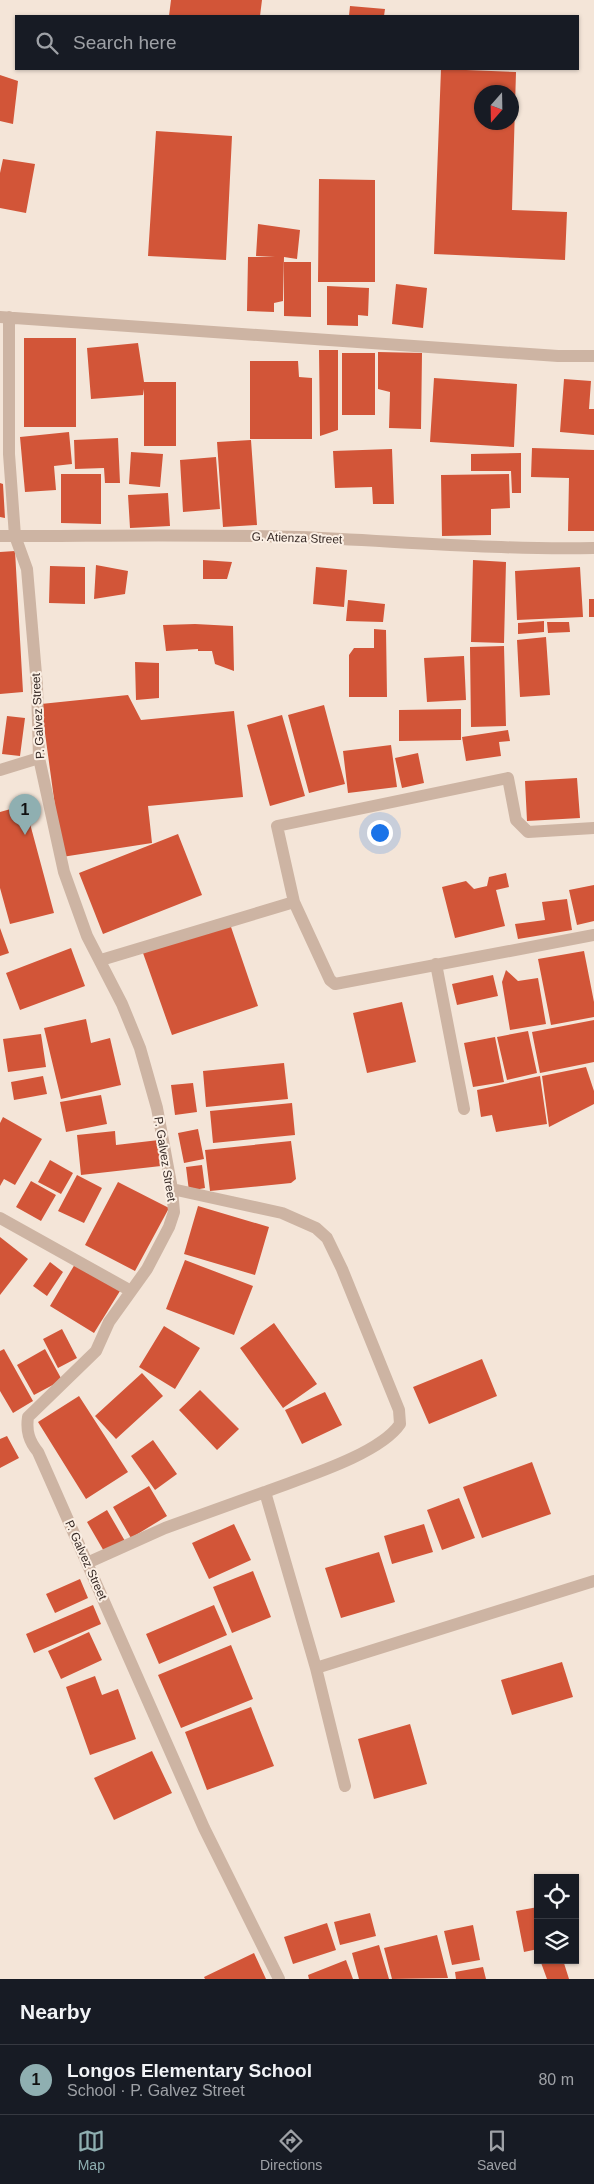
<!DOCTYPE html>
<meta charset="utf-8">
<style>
body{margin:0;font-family:Helvetica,sans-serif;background:#20242c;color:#f1f3f6}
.controls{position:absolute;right:15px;bottom:15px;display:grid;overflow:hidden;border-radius:0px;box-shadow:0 1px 4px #0004}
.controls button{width:45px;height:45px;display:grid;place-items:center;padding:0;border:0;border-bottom:1px solid #363941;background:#171b24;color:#f1f3f6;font:25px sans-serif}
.compass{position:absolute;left:474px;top:85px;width:45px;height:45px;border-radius:50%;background:#171b24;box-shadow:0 1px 4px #0004;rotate:200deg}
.you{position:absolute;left:379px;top:832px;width:18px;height:18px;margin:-12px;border:4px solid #fff;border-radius:50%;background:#1a73e8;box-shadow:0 0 0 8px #1a73e833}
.badge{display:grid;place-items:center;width:32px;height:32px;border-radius:50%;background:#8fafb1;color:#111;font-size:16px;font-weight:700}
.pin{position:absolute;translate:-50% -41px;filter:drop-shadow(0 1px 2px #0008)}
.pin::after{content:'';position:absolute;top:26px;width:18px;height:15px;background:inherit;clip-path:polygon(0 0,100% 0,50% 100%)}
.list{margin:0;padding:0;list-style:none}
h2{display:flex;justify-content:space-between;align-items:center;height:65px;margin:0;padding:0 20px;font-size:21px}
h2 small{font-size:16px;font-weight:400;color:#9ea1a6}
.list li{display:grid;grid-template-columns:32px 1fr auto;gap:15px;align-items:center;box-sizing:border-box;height:70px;padding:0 20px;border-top:1px solid #363941}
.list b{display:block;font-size:19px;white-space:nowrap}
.list p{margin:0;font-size:16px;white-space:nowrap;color:#9ea1a6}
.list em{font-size:16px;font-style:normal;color:#9ea1a6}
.icon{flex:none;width:28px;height:28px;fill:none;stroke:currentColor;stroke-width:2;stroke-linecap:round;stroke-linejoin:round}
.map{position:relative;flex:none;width:594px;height:1979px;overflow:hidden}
.search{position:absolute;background:#171b24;box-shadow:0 1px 4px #0004;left:15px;right:15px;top:15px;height:55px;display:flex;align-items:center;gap:12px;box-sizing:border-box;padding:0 18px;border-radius:0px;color:#9ea1a6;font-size:19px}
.sheet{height:135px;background:#171b24}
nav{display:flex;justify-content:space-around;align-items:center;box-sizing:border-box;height:70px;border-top:1px solid #363941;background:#171b24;font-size:14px;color:#9ea1a6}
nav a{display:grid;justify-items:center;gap:2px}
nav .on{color:#8fafb1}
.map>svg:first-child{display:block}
.building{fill:#d25538;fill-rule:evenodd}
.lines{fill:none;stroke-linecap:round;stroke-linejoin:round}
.service{stroke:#cdb4a3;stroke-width:12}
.minor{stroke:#cdb4a3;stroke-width:12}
.labels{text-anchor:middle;stroke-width:4;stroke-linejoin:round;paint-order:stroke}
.street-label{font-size:12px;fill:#372a26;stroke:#fbefe4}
</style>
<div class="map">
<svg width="594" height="1979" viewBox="0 0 594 1979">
<rect width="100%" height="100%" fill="#f4e5d8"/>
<path class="building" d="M 171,0 L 262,0 L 260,16 L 169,16 Z
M 350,6 L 385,9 L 384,16 L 349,16 Z
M 441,69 L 516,72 L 512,210 L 567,212 L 565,260 L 434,254 ZM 482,92 L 512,92 L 512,122 L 482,122 Z
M 0,75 L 18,81 L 13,124 L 0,121 Z
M 156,131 L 232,136 L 226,260 L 148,256 Z
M 3,159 L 35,164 L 26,213 L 0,208 L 0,173 Z
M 319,179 L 375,180 L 375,282 L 318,282 Z
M 258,224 L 300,230 L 297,259 L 284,257 L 283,301 L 274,303 L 274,312 L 247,311 L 248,257 L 275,257 L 256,256 Z
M 284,262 L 311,262 L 311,317 L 284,316 Z
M 396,284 L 427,288 L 423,328 L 392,324 Z
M 327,286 L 369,288 L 368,316 L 358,315 L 358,326 L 327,325 Z
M 24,338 L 76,338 L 76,427 L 24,427 Z
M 138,343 L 144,382 L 176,382 L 176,446 L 144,446 L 144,389 L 143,395 L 91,399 L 87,348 Z
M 319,350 L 338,350 L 338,430 L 320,436 Z
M 378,352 L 422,353 L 421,429 L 389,428 L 390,392 L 378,389 Z
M 342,353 L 375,353 L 375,415 L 342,415 Z
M 250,361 L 298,361 L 299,377 L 312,378 L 312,439 L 250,439 Z
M 434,378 L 517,384 L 514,447 L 430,442 Z
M 564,379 L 591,381 L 589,409 L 594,409 L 594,435 L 560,432 Z
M 69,432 L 72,464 L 54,466 L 56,490 L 25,492 L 20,437 Z
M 118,438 L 120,483 L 105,483 L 104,468 L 75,469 L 74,440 Z
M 251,440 L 257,525 L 223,527 L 217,442 Z
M 532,448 L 594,450 L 594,531 L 568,531 L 569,478 L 531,477 Z
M 392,449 L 394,504 L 373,504 L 372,487 L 335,488 L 333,451 Z
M 131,452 L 163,454 L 160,487 L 129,484 Z
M 521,453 L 521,493 L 512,493 L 511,471 L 471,471 L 471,454 Z
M 216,457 L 220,509 L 183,512 L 180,460 Z
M 61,474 L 101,474 L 101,524 L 61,523 Z
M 509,474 L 510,508 L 491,509 L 491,535 L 442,536 L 441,475 Z
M 0,483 L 3,484 L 5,518 L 0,517 Z
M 168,493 L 170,526 L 130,528 L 128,495 Z
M 15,551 L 23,692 L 0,694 L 0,552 Z
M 203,560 L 232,562 L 227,579 L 203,579 Z
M 473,560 L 506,562 L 504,643 L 471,642 Z
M 96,565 L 128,571 L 125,594 L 94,599 Z
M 50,566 L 85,567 L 85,604 L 49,603 Z
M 316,567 L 347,570 L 344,607 L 313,604 Z
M 580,567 L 583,617 L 517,620 L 515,571 Z
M 589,599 L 594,599 L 594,617 L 589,617 Z
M 348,600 L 385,604 L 383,622 L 346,621 Z
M 544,621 L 544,632 L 518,634 L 518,623 Z
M 547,622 L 569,622 L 570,632 L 548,633 Z
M 195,624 L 233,626 L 234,671 L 215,664 L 212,651 L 198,651 L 198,649 L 166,651 L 163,625 Z
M 374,629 L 386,630 L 387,697 L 349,697 L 349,655 L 354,648 L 374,648 Z
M 546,637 L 550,695 L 520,697 L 517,640 Z
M 504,646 L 506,726 L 471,727 L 470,647 Z
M 464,656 L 466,700 L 427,702 L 424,658 Z
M 135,662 L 159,663 L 159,698 L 136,700 Z
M 128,695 L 141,720 L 234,711 L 243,797 L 148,806 L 152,843 L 62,857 L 41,704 Z
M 324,705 L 345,784 L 309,793 L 288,715 Z
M 461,709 L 461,740 L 399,741 L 399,710 Z
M 282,715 L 305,796 L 270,806 L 247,725 Z
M 7,716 L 25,718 L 20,756 L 2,754 Z
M 508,730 L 510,741 L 499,742 L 501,756 L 466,761 L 462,737 Z
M 391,745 L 397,787 L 348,793 L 343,751 Z
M 418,753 L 424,783 L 402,788 L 395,758 Z
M 577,778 L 580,818 L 527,821 L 525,781 Z
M 25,805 L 54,913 L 10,924 L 0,888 L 0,812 Z
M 178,834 L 202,895 L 103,934 L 79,873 Z
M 506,873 L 509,887 L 496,890 L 505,926 L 455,938 L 442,887 L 466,881 L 474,889 L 487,886 L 489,877 Z
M 594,885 L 594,921 L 577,925 L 569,890 Z
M 567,899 L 572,930 L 518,939 L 515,924 L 545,920 L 542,902 Z
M 230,924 L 258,1006 L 172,1035 L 143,953 Z
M 0,928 L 9,953 L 0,956 Z
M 71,948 L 85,986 L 20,1010 L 6,973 Z
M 584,951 L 594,1002 L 594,1017 L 551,1025 L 538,959 Z
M 506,970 L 518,981 L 538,978 L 546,1024 L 510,1030 L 502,982 Z
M 493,975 L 498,996 L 457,1005 L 452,984 Z
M 402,1002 L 416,1062 L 367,1073 L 353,1013 Z
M 86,1019 L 91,1043 L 110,1038 L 121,1085 L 61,1099 L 44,1028 Z
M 594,1020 L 594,1062 L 540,1073 L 532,1032 Z
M 528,1031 L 537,1073 L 507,1080 L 497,1037 Z
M 41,1034 L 46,1067 L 8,1072 L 3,1039 Z
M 495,1037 L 504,1082 L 473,1087 L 464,1043 Z
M 284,1063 L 288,1099 L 206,1107 L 203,1071 Z
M 586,1067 L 594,1091 L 594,1104 L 549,1127 L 542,1076 Z
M 43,1076 L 47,1094 L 14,1100 L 11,1082 Z
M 540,1076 L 547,1124 L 496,1132 L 492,1115 L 481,1117 L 477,1090 Z
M 193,1083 L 197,1112 L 175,1115 L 171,1085 Z
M 101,1095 L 107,1124 L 66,1132 L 60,1102 Z
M 292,1103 L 295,1135 L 213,1143 L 210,1111 Z
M 3,1117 L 42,1139 L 15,1185 L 4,1179 L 0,1186 L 0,1123 Z
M 198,1129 L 204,1159 L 184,1163 L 178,1133 Z
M 115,1131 L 116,1145 L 159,1140 L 161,1166 L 81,1175 L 77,1135 Z
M 291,1141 L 296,1179 L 291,1183 L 210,1191 L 205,1150 Z
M 50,1160 L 73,1173 L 61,1194 L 38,1182 Z
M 202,1165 L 205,1188 L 189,1191 L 186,1167 Z
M 77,1175 L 102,1188 L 84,1223 L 58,1211 Z
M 31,1181 L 56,1195 L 41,1221 L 16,1207 Z
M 118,1182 L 169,1208 L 135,1271 L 85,1245 Z
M 198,1206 L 269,1227 L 255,1275 L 184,1254 Z
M 0,1237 L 28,1259 L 0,1295 Z
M 185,1260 L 253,1286 L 234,1335 L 166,1309 Z
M 50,1262 L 63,1272 L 47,1296 L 33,1286 Z
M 75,1264 L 120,1291 L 94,1333 L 50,1306 Z
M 274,1323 L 317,1384 L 283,1408 L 240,1348 Z
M 164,1326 L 200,1348 L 175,1389 L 139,1367 Z
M 62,1329 L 77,1358 L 58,1368 L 43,1339 Z
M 4,1349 L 33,1401 L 13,1413 L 0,1391 L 0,1351 Z
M 45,1349 L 62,1380 L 34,1395 L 17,1365 Z
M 482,1359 L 497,1396 L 429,1424 L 413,1387 Z
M 142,1373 L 163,1396 L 116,1439 L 95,1416 Z
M 200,1390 L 239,1429 L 217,1450 L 179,1410 Z
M 325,1392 L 342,1425 L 302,1444 L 285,1410 Z
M 79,1396 L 128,1472 L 86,1499 L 38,1422 Z
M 7,1436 L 19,1458 L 0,1468 L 0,1439 Z
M 153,1440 L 177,1474 L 155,1490 L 131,1456 Z
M 532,1462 L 551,1514 L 482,1538 L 463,1487 Z
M 149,1486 L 167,1516 L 131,1538 L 113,1507 Z
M 459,1498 L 475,1538 L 442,1550 L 427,1510 Z
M 107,1510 L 125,1541 L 105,1553 L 87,1522 Z
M 234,1524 L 251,1560 L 209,1579 L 192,1543 Z
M 424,1524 L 433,1552 L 392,1564 L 384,1536 Z
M 379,1552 L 395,1602 L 341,1618 L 325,1568 Z
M 253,1571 L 271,1617 L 232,1633 L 213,1587 Z
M 80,1579 L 88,1598 L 55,1613 L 46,1594 Z
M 93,1605 L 101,1624 L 34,1653 L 26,1634 Z
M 214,1605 L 227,1635 L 159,1664 L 146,1634 Z
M 89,1632 L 102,1660 L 61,1679 L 48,1651 Z
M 231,1645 L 253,1699 L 181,1728 L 158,1675 Z
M 562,1662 L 573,1697 L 512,1715 L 501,1680 Z
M 95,1676 L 102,1695 L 118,1689 L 136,1739 L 90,1755 L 66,1687 Z
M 251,1707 L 274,1766 L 207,1790 L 185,1732 Z
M 410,1724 L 427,1784 L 374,1799 L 358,1739 Z
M 152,1751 L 172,1793 L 114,1820 L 94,1778 Z
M 538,1907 L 538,1949 L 524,1952 L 516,1911 Z
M 370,1913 L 376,1936 L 340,1945 L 334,1922 Z
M 327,1923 L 336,1950 L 293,1964 L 284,1937 Z
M 473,1925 L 480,1960 L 452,1965 L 444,1931 Z
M 437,1935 L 448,1978 L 392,1979 L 384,1948 Z
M 379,1945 L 389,1979 L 359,1979 L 352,1953 Z
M 254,1953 L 266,1979 L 205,1979 L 204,1977 Z
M 346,1960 L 353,1979 L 309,1979 L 308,1975 Z
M 540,1960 L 563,1960 L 569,1979 L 547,1979 Z
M 483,1967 L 486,1979 L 456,1979 L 455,1972 Z"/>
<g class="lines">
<path class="service" d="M 0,770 L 39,758"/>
<path class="minor" d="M 0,317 L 558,356 L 594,356
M 9,317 L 9,454 L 15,536 L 27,569 L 37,686 L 39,758 L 64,872 L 87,936 L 122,1004 L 140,1048 L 157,1108 L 172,1189 L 174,1212 L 169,1227 L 147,1269 L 109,1322 L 96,1351 L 28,1417 C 26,1431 29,1441 38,1452 L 204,1828 L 279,1979
M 0,536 C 100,536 199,534 299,537 C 397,541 496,550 594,548
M 594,828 L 528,832 L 516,820 L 508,778 L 277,826 L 294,902 L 330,980 L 335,984 L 594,935
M 101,960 L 294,902
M 436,964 L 464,1109
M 172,1189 L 282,1213 L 316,1228 L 327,1238 L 342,1269 L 399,1410 L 400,1424 C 379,1455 301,1478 265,1492
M 0,1218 L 131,1291
M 87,1563 L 165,1528 L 265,1492 L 316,1668 L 345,1786
M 316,1668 L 594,1581"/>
</g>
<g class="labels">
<g class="street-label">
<text transform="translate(297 538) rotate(2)" y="4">G. Atienza Street</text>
<text transform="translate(38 716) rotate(-93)" y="4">P. Galvez Street</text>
<text transform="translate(165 1159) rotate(81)" y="4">P. Galvez Street</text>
<text transform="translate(86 1560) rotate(66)" y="4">P. Galvez Street</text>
</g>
</g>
</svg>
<div class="controls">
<button><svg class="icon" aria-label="locate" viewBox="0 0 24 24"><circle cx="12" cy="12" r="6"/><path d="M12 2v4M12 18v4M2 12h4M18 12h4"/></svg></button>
<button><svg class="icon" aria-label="layers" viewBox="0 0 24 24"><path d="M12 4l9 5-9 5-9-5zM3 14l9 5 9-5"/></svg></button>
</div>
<svg class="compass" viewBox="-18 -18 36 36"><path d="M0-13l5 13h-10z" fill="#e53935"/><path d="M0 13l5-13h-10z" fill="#9ea1a6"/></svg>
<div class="you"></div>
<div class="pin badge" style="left:25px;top:835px">1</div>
<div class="search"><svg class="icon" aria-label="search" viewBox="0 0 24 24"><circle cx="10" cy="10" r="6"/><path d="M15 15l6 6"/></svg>Search here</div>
</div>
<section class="sheet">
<h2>Nearby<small></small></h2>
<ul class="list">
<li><span class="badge">1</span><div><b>Longos Elementary School</b><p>School · P. Galvez Street</p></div><em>80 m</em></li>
</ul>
</section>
<nav>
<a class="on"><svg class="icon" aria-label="map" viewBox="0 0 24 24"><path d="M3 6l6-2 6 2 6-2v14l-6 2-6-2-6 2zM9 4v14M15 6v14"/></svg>Map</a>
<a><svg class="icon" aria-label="directions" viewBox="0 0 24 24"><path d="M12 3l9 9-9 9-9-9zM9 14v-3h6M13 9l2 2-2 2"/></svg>Directions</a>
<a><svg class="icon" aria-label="saved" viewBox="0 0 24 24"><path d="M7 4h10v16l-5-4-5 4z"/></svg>Saved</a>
</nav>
